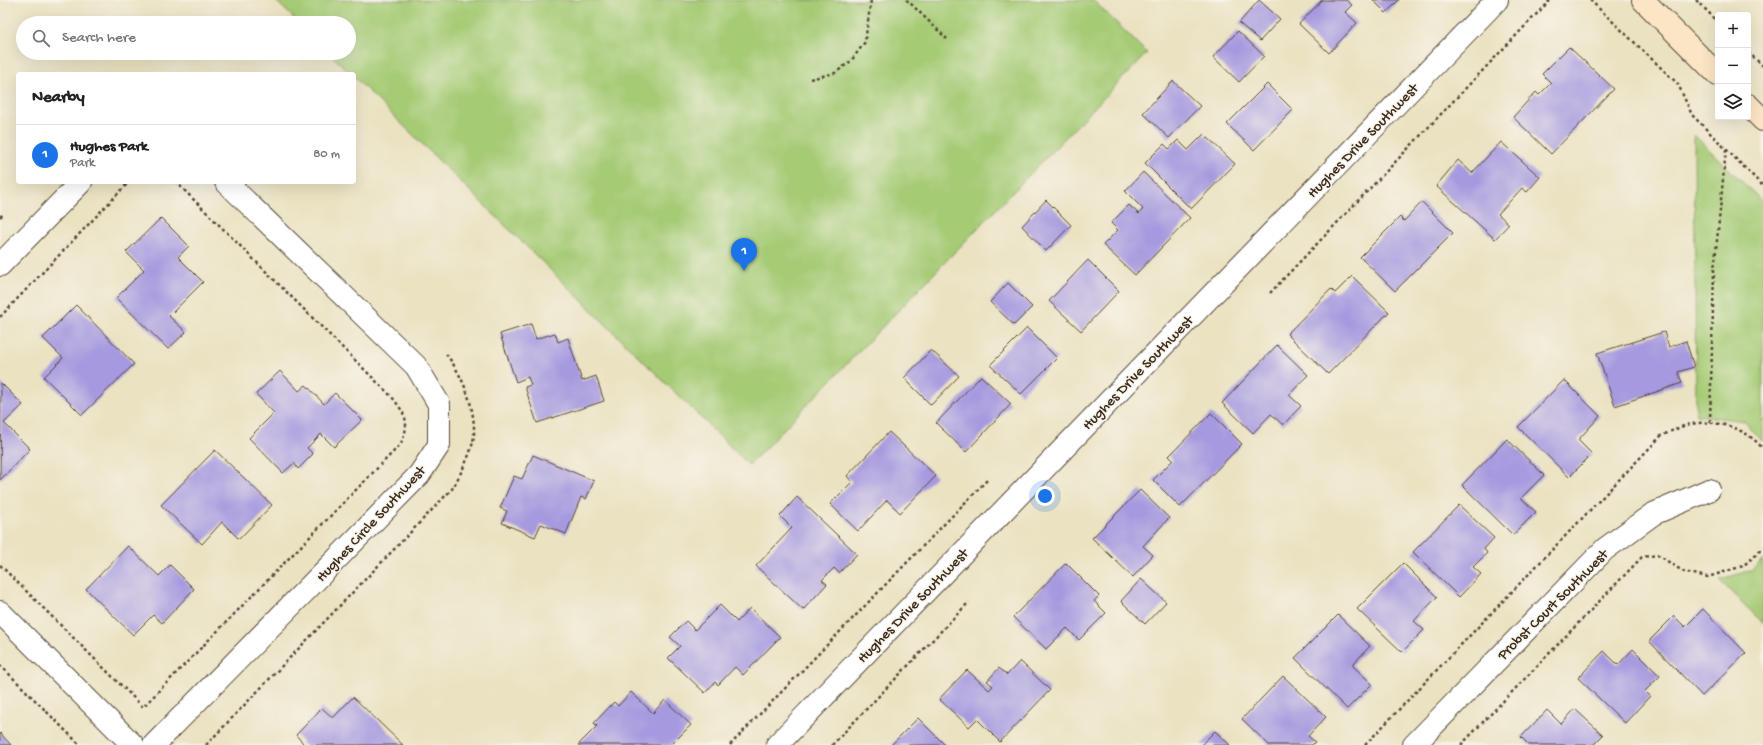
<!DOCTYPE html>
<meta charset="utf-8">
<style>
body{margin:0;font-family:"Gochi Hand",sans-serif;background:#f2f2f2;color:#222}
.controls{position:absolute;right:12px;top:12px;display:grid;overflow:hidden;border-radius:4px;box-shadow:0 4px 16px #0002}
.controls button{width:36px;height:36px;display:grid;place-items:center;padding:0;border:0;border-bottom:1px solid #e0e0e0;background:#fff;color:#222;font:20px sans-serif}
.you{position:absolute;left:1045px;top:496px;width:14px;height:14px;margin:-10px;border:3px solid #fff;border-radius:50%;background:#1a73e8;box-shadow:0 0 0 6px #1a73e833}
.badge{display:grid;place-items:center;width:26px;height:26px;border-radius:50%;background:#1a73e8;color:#fff;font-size:13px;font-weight:700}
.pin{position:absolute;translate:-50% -33px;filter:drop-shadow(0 1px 2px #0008)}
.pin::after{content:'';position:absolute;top:21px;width:14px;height:12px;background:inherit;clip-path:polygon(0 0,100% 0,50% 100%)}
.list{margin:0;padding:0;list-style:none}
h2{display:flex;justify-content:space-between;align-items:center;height:52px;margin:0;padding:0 16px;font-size:17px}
h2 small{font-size:13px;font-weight:400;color:#767676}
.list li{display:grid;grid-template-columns:26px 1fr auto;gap:12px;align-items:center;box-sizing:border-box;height:60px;padding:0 16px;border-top:1px solid #e0e0e0}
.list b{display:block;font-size:15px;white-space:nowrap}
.list p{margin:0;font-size:13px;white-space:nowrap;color:#767676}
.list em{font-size:13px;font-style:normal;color:#767676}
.icon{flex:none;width:22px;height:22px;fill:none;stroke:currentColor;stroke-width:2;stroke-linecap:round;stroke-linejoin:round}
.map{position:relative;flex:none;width:1763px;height:745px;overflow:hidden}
.search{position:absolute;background:#fff;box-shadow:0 4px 16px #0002;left:16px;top:16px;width:340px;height:44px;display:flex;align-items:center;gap:10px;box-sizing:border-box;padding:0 14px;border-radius:22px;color:#767676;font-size:15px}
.panel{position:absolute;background:#fff;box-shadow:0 4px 16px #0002;left:16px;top:72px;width:340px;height:112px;border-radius:4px}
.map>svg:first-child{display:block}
.green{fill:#a5cb75;stroke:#707a4a}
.building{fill:#a699df}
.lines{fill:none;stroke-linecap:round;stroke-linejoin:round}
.minor-casing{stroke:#554636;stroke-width:24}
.secondary-casing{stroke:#554636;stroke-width:24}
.path{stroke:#554636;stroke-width:2.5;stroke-dasharray:3 3;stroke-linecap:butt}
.minor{stroke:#fff;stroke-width:22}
.secondary{stroke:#fce5c4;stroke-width:22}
.labels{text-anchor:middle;stroke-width:3;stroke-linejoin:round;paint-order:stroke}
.street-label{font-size:15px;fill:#3b2a1e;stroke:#f7f3e8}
</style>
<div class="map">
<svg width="1763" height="745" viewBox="0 0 1763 745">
<rect width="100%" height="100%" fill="#f7f3e8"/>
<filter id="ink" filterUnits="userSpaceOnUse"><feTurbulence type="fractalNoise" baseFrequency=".025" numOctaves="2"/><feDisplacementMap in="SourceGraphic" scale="8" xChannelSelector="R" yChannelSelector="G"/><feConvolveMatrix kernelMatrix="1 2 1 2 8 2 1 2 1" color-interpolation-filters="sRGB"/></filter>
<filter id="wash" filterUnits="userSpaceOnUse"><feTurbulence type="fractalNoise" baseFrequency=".012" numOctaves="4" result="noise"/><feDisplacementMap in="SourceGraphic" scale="16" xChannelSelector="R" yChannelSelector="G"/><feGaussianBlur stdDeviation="0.9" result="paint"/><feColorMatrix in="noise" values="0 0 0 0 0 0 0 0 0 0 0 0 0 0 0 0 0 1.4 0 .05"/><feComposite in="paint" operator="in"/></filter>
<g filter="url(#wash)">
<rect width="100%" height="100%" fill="#eae2c1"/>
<path class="green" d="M 275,0 L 1093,0 L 1147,53 L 749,465 L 354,77 L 354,74 L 351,74 L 329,53 L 349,53 L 349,23 L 299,23 Z
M 1694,135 L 1763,202 L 1763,442 L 1745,421 L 1696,415 Z
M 1763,560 L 1763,623 L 1719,580 L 1751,570 Z"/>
<g id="blocks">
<path class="building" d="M 1259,0 L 1280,19 L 1260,41 L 1239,23 Z
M 1322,0 L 1346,0 L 1352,5 L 1345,12 L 1357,23 L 1329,53 L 1299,24 Z
M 1373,0 L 1399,0 L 1386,13 Z
M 1238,31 L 1264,56 L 1239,82 L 1213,57 Z
M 1569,47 L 1614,89 L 1551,154 L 1513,117 L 1536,92 L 1539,95 L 1551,83 L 1542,74 Z
M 1173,81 L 1200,106 L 1169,138 L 1143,113 Z
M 1267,84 L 1293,110 L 1254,150 L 1227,124 Z
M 1204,134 L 1235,164 L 1191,209 L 1145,163 L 1164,144 L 1169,149 L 1178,140 L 1188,150 Z
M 1501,142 L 1540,177 L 1527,192 L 1522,188 L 1498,214 L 1509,224 L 1495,239 L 1436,186 L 1458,160 L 1472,173 Z
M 1143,172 L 1190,218 L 1135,275 L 1103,245 L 1118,230 L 1111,223 L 1129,205 L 1139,214 L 1143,209 L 1125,191 Z
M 1046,200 L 1071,225 L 1046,251 L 1022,226 Z
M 1422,202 L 1453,233 L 1395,291 L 1360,257 L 1400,217 L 1404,221 Z
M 161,218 L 189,246 L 178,257 L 203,282 L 169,316 L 186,332 L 168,349 L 116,298 L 144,270 L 126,252 Z
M 1088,260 L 1119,291 L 1081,331 L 1049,301 Z
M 1352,276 L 1389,312 L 1328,374 L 1287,334 L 1331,289 L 1335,293 Z
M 1008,283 L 1032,307 L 1014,325 L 990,302 Z
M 76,305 L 134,364 L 82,415 L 44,377 L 63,358 L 43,338 Z
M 531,324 L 536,339 L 555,333 L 558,342 L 568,338 L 582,381 L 596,376 L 604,401 L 537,423 L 525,387 L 531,385 L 528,377 L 516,382 L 500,334 Z
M 1027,328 L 1057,358 L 1021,394 L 990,365 Z
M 1664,332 L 1669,347 L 1686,341 L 1694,367 L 1678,372 L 1682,383 L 1615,406 L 1597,353 Z
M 1277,345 L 1308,375 L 1289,395 L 1301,406 L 1283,425 L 1271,414 L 1253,433 L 1222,403 Z
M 931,350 L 959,376 L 931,405 L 904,378 Z
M 280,371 L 299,391 L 306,385 L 324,404 L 335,393 L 362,420 L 334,447 L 321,434 L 307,448 L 313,454 L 298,469 L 294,463 L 283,473 L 249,438 L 274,413 L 256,394 Z
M 981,376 L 1011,404 L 966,452 L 936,423 Z
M 1564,380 L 1600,416 L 1578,440 L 1592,454 L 1569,477 L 1518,427 Z
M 1,383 L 23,405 L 4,423 L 30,449 L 0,480 Z
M 1211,413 L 1242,444 L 1180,507 L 1153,480 L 1173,460 L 1169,456 Z
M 889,432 L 936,476 L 900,513 L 887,500 L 858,531 L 830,504 L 852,482 L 847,476 Z
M 1507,439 L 1544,475 L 1521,498 L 1536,512 L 1513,535 L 1462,485 Z
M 215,450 L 272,505 L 239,539 L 222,522 L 202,544 L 161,505 Z
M 533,455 L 594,481 L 586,499 L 581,497 L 566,534 L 541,524 L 535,537 L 502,523 L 507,511 L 500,508 L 514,476 L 522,479 Z
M 1140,490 L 1169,518 L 1143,546 L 1153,555 L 1133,577 L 1092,538 Z
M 797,497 L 857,554 L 839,573 L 834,568 L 822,580 L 827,584 L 803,610 L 756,566 L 792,528 L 780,516 Z
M 1459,505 L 1494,538 L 1484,549 L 1487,553 L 1473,567 L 1481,574 L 1459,597 L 1413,552 Z
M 128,546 L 159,576 L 170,565 L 194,589 L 162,623 L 153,615 L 133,635 L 86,589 Z
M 1066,563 L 1099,596 L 1094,601 L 1106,613 L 1079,640 L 1067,628 L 1046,649 L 1013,617 Z
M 1403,563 L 1437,597 L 1414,621 L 1424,630 L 1402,652 L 1357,609 Z
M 1141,579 L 1166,602 L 1145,624 L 1121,601 Z
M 720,605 L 737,622 L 750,608 L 780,637 L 743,675 L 735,667 L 718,685 L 715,682 L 705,693 L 668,658 L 680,646 L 670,637 L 686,621 L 695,630 Z
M 1703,609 L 1746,653 L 1702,696 L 1649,641 L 1674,616 L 1685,627 Z
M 1338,615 L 1370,646 L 1352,665 L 1372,684 L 1347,709 L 1295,658 Z
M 1633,649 L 1660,676 L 1645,691 L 1650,696 L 1625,723 L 1578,678 L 1604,651 L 1618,665 Z
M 1020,661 L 1050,690 L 1000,742 L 977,719 L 969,727 L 939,699 L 967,670 L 989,690 L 993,686 L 987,681 L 999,668 L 1007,675 Z
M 1283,676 L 1326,717 L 1308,736 L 1315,742 L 1312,745 L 1269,745 L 1242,719 Z
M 631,692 L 653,713 L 665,700 L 691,725 L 671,745 L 578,745 L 597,726 L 594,723 L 614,702 L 618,706 Z
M 353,697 L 403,745 L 301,745 L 303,743 L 296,735 L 322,708 L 333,718 Z
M 1575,709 L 1603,735 L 1593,745 L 1529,745 L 1521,737 L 1547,710 L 1561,724 Z
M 918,718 L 945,745 L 891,745 Z
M 1215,731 L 1230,745 L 1201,745 Z
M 0,733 L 11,745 L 0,745 Z"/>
</g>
</g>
<g filter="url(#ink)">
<use href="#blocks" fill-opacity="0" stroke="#554636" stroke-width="1"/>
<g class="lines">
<defs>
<path id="minor" d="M 0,265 L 81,182
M 0,612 L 133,745
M 154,745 L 419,475 L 439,445 L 439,404 L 416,366 L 226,182
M 777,745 L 1497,0
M 1414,745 L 1605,549 L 1653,514 L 1709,490"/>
<path id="secondary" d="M 1643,0 L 1718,75
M 1748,105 L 1763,120"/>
</defs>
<use href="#minor" class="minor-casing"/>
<use href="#secondary" class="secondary-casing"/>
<path class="path" d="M 906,0 L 908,1 L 947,39
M 1590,0 L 1678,84 L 1692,115 L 1763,186
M 1696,0 L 1718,22
M 1748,52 L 1763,66
M 810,79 L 835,73 L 851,61 L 865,42 L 871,0
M 0,217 L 4,213
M 1270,293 L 1550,0
M 0,317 L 129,182
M 1710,422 L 1714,271 L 1726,149
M 0,565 L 143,707 L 400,445 C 411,423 406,415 392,397 L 176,182
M 0,665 L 80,745
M 206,745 L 452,489 C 460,475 473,451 474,435 C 475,406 463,376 446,354
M 730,745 L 989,478
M 832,745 L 969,602
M 1365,745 L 1661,436 C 1670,432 1679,427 1687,425 C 1714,418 1746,427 1763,449
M 1461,745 L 1642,557 L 1658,555 L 1684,572 L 1708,577 L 1743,566 L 1763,548"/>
<use href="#minor" class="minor"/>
<use href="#secondary" class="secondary"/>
</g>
</g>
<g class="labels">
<g class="street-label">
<text transform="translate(1362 140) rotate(-46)" y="5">Hughes Drive Southwest</text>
<text transform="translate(1137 372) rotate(-46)" y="5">Hughes Drive Southwest</text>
<text transform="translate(370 523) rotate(-47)" y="5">Hughes Circle Southwest</text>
<text transform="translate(1552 604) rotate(-45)" y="5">Probst Court Southwest</text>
<text transform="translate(912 605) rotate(-46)" y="5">Hughes Drive Southwest</text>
</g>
</g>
</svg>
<div class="controls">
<button>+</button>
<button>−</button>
<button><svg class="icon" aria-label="layers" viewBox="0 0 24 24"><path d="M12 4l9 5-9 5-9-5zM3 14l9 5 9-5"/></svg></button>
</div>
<div class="you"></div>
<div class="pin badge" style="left:744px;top:271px">1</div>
<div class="search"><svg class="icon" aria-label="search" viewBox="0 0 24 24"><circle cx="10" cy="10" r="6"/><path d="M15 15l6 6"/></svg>Search here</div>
<section class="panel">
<h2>Nearby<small></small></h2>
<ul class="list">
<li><span class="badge">1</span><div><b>Hughes Park</b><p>Park</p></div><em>80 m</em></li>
</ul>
</section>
</div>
